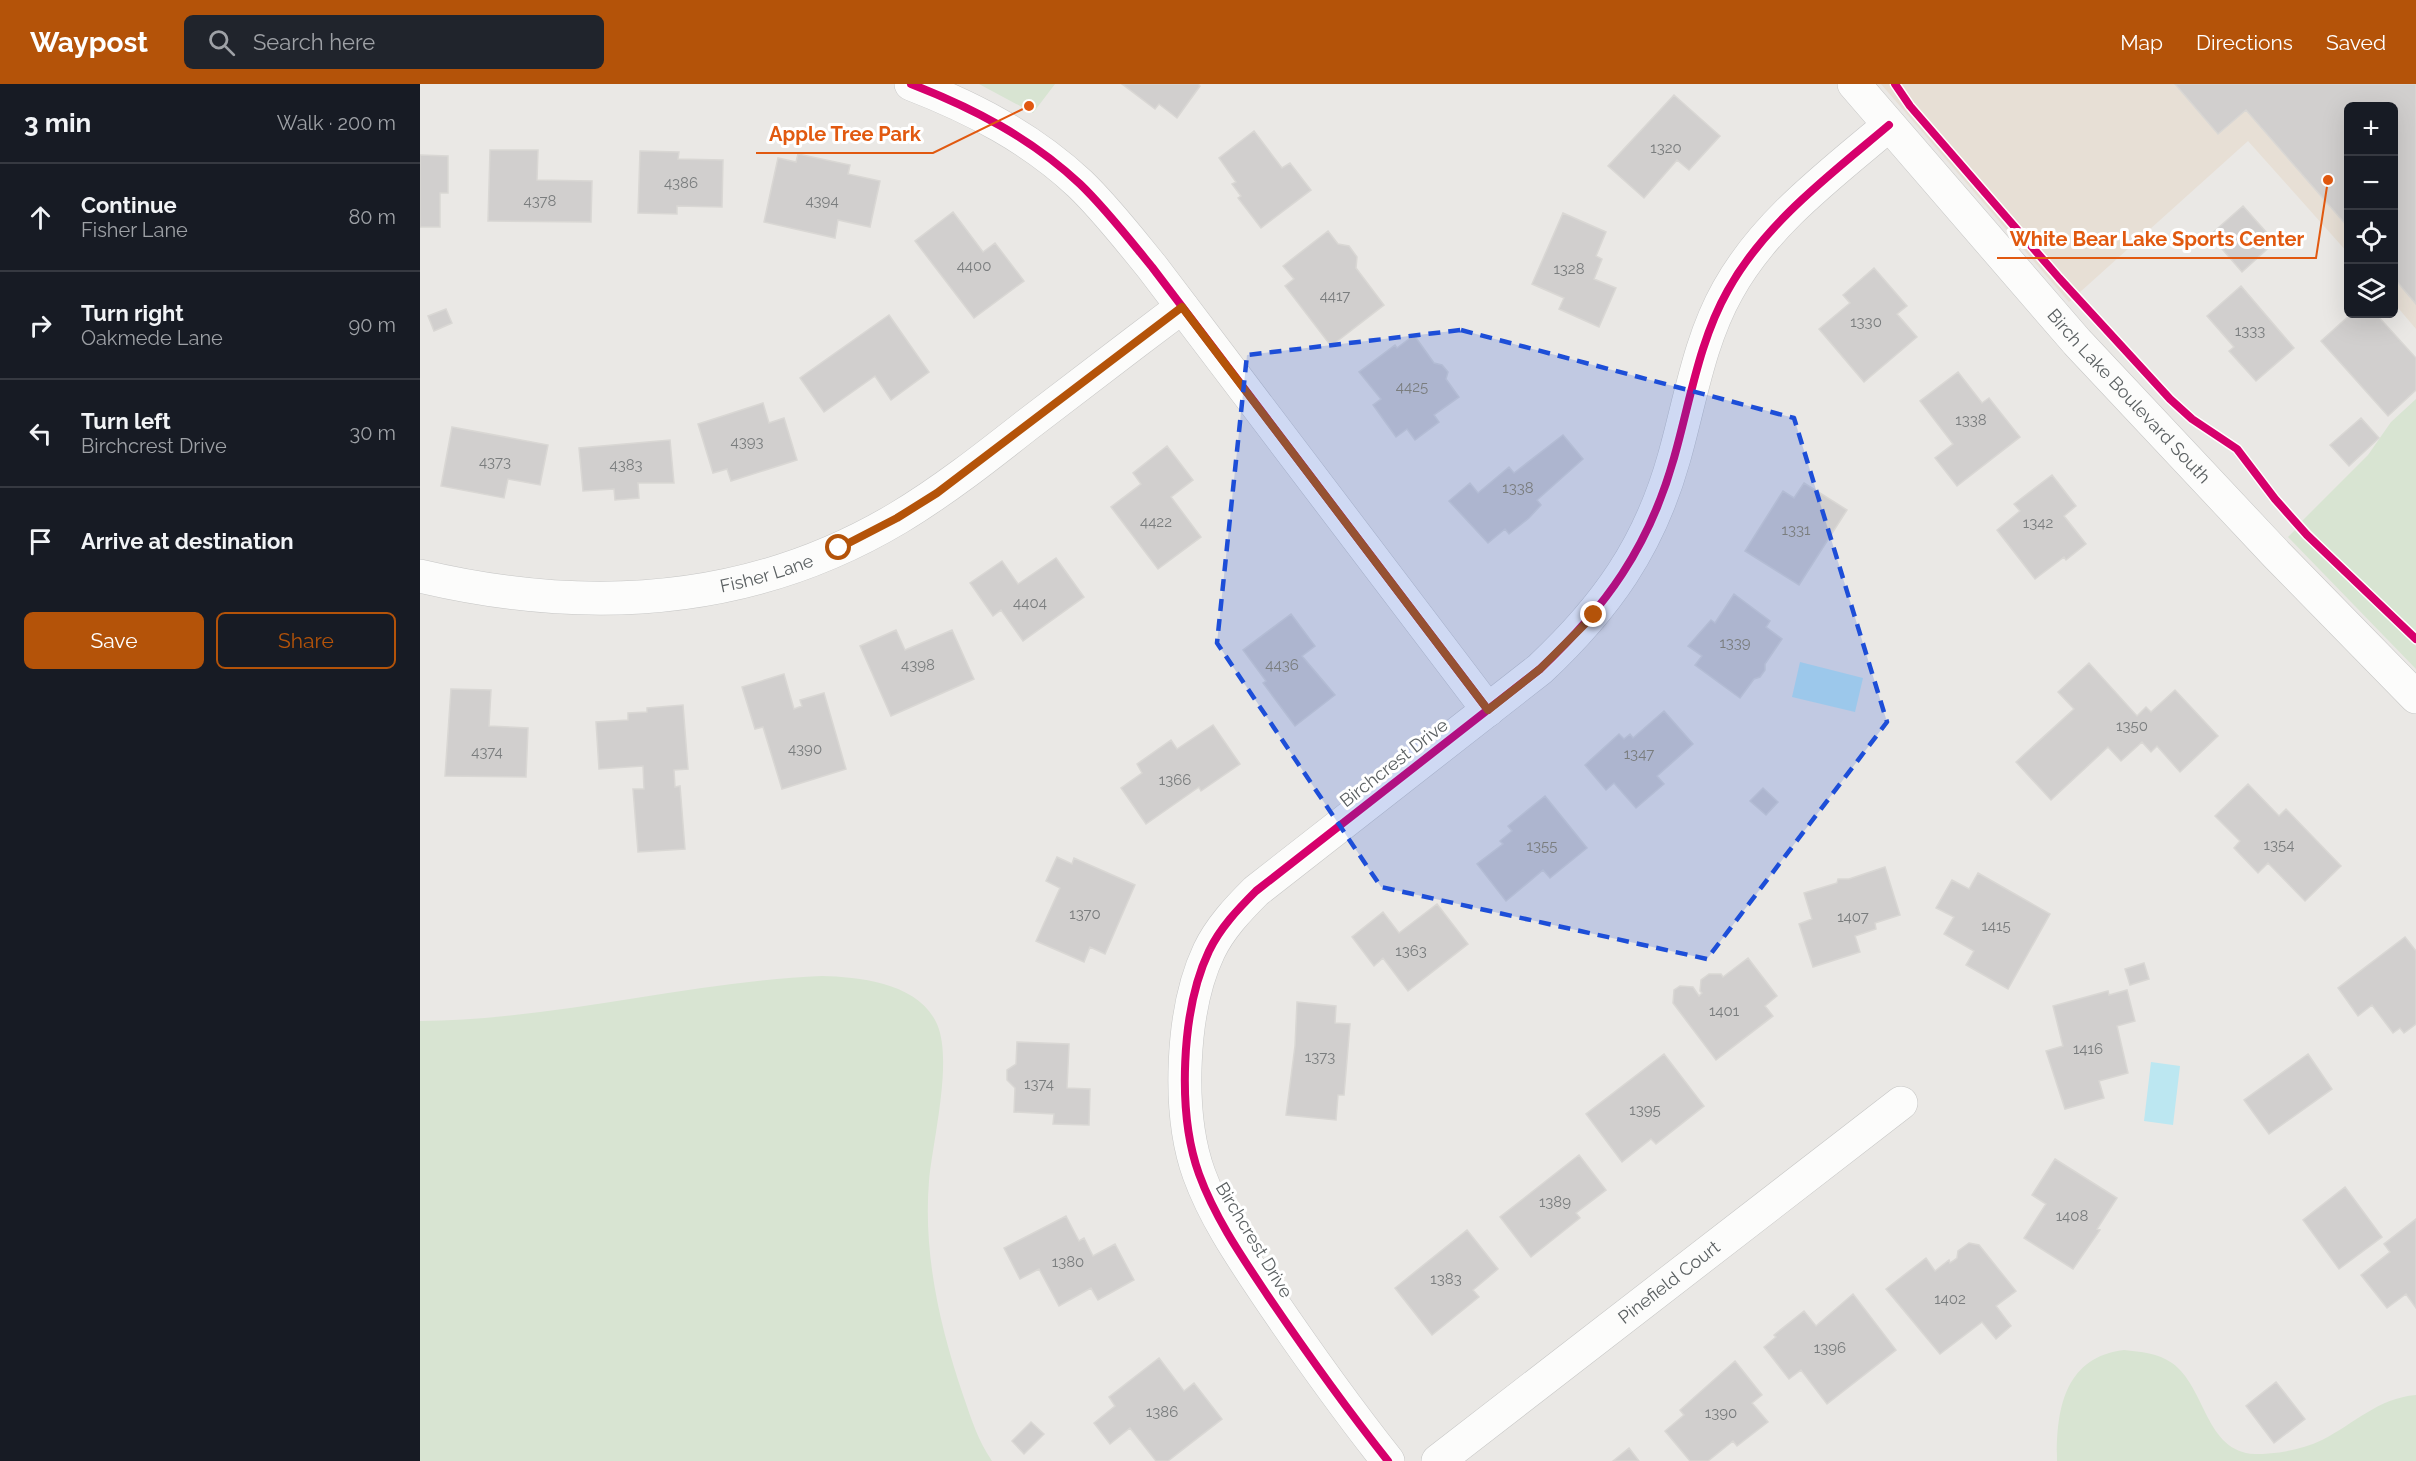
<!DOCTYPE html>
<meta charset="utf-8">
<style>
body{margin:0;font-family:Raleway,sans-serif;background:#20242c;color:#f1f3f6}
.controls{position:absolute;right:18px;top:18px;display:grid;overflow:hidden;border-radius:9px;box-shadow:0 6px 24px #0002}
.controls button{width:54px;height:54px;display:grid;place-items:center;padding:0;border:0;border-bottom:2px solid #363941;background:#171b24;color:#f1f3f6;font:30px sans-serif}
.stop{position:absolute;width:18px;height:18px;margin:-14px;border:4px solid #b45309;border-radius:50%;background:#fff}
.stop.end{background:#b45309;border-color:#fff;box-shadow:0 2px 6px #0008}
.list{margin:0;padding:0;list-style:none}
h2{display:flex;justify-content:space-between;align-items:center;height:78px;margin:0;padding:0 24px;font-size:26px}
h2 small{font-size:20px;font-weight:400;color:#9ea1a6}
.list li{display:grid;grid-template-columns:39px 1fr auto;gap:18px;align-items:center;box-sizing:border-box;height:108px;padding:0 24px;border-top:2px solid #363941}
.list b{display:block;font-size:22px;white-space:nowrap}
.list p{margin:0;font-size:20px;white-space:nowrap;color:#9ea1a6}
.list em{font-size:20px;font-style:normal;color:#9ea1a6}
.actions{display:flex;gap:12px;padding:18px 24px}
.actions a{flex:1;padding:14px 0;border:2px solid #b45309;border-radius:9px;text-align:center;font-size:21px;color:#b45309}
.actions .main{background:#b45309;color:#fff}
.icon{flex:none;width:33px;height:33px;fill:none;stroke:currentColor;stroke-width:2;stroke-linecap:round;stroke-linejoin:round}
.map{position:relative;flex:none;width:1996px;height:1377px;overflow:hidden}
header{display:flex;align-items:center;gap:36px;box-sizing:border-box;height:84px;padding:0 30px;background:#b45309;color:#fff}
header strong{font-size:28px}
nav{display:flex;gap:33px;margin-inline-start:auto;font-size:21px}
.search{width:420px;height:54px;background:#20242c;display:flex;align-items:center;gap:15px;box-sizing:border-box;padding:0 21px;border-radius:9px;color:#9ea1a6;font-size:22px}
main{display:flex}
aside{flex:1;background:#171b24}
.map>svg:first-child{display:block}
.commercial{fill:#e7dfd5}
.green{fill:#d8e4d2}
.water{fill:#bce7f1}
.building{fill:#d1cfce;stroke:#d9d7d4;stroke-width:1.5}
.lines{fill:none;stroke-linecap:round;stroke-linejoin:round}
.minor-casing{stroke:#c6c6c5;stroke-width:34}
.minor{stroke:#fcfcfb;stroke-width:33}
.cycleway-casing{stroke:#fff;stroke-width:11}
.cycleway{stroke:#d6006c;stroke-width:8}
.route{stroke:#b45309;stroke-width:8}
.marked{fill:#1d4ed8;fill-opacity:0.2;stroke:#1d4ed8;stroke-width:4.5;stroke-dasharray:12 8;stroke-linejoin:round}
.labels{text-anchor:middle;stroke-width:6;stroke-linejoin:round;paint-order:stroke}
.number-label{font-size:15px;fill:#7a7d7e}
.street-label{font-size:18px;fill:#5b6062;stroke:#fff}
.leader{fill:none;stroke:#e15910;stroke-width:2}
.callout-dot{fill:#e15910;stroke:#fff;stroke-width:2}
.callout-label{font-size:20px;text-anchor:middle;font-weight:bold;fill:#e15910;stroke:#fff;stroke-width:6;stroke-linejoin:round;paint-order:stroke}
</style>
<header>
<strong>Waypost</strong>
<div class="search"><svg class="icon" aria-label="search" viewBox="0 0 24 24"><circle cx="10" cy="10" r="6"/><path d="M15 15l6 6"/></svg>Search here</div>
<nav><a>Map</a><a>Directions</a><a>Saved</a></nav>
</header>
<main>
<aside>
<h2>3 min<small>Walk · 200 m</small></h2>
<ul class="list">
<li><svg class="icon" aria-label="ahead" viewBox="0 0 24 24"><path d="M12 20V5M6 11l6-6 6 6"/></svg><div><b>Continue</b><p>Fisher Lane</p></div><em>80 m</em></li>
<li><svg class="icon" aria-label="right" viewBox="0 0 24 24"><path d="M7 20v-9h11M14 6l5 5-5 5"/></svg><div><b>Turn right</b><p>Oakmede Lane</p></div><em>90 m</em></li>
<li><svg class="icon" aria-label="left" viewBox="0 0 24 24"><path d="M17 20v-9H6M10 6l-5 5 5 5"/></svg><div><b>Turn left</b><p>Birchcrest Drive</p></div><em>30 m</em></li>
<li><svg class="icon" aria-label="arrive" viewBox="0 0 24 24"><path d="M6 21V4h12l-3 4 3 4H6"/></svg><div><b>Arrive at destination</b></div></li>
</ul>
<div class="actions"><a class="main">Save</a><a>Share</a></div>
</aside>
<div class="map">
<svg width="1996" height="1377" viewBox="0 0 1996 1377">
<rect width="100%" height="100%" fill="#eae8e5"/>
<path class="commercial" d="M 1461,0 L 1996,0 L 1996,245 L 1974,219 L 1974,22 L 1928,22 L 1928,169 L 1828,57 L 1649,218 Z"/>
<path class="green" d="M 559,0 L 635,0 L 613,29 Z
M 1996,315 L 1996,547 L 1926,483 L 1882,437 L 1948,371 L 1971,338 Z
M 1875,446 L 1996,562 L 1996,585 L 1868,453 Z
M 402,892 C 440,893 499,899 517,940 C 533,977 513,1055 509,1097 C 503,1170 520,1243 543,1311 C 551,1334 558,1357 572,1377 L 0,1377 L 0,937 C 136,936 267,898 402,892 Z
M 1704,1266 C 1721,1268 1738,1269 1752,1279 C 1786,1303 1785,1368 1835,1370 C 1856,1370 1882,1366 1902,1356 C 1934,1340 1958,1314 1996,1311 L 1996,1377 L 1637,1377 C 1636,1327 1644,1273 1704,1266 Z"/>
<path class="water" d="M 1380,578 L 1443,594 L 1435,628 L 1372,613 Z
M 1731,978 L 1760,982 L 1753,1041 L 1724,1037 Z"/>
<path class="building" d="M 702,0 L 778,0 L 780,2 L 757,34 L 739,20 L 735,25 Z
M 1755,0 L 1996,0 L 1996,220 L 1974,194 L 1974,22 L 1928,22 L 1928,143 L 1826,26 L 1798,50 Z
M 1254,11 L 1300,52 L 1269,86 L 1257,76 L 1224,114 L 1188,82 Z
M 834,47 L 862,84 L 870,79 L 891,106 L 841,144 L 818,114 L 821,112 L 812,100 L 816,98 L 799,74 Z
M 70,66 L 118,66 L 117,96 L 172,97 L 171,138 L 68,137 Z
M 220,67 L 259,68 L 258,75 L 303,76 L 302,123 L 257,122 L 257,130 L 218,129 Z
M 378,70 L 430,81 L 428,90 L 460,97 L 450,143 L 418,136 L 415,154 L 344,138 L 358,74 L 376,78 Z
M 0,71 L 28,72 L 28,109 L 20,109 L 20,143 L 0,143 Z
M 1823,122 L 1855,158 L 1822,188 L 1790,151 Z
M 533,128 L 563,168 L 575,159 L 604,197 L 554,234 L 495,157 Z
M 1143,129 L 1186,148 L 1176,172 L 1182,175 L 1174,195 L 1196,204 L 1179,243 L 1139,225 L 1144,214 L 1112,200 Z
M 908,147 L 918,160 L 929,162 L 937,173 L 936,184 L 964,221 L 911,262 L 865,202 L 874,195 L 863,182 Z
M 1454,184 L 1487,222 L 1477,230 L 1497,253 L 1444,298 L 1399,245 L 1430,219 L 1423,211 Z
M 1821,202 L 1874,264 L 1836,297 L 1809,267 L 1814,263 L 1787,232 Z
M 26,225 L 32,239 L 14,247 L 8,232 Z
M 1931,230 L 1956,230 L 1996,274 L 1996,306 L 1968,332 L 1901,257 Z
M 469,231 L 509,288 L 471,316 L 455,292 L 404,328 L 380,294 Z
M 994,251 L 1014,279 L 1022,281 L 1028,288 L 1026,295 L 1039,313 L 1014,331 L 1019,338 L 995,356 L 987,345 L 976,353 L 953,321 L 961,315 L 939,288 L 975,261 L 977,264 Z
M 1538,288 L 1562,319 L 1569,314 L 1600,353 L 1537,402 L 1515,374 L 1533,360 L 1500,317 Z
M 343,319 L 349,339 L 364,334 L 377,376 L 311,397 L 307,385 L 293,389 L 278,340 Z
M 1941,334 L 1959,354 L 1929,382 L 1910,361 Z
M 32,343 L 128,361 L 120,401 L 88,395 L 84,414 L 21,402 Z
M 1143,351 L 1163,375 L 1117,416 L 1121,421 L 1109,434 L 1089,450 L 1085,445 L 1068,459 L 1029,417 L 1050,399 L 1058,409 L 1089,383 L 1094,389 Z
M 250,356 L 254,399 L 218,399 L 219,414 L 195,416 L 194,405 L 163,407 L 159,364 Z
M 747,362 L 773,396 L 751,413 L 781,453 L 738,485 L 691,423 L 721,400 L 713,389 Z
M 1632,391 L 1656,422 L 1644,432 L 1666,460 L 1646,476 L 1644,473 L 1615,495 L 1577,446 L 1600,427 L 1594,420 Z
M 1384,399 L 1427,426 L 1379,501 L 1325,467 L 1363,407 L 1374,414 Z
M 636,474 L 664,513 L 603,557 L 581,526 L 573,532 L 550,499 L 582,477 L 598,500 Z
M 1314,510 L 1350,537 L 1346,543 L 1362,555 L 1345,580 L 1345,586 L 1340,593 L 1334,595 L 1320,614 L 1275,581 L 1282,572 L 1268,562 L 1291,536 L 1295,539 Z
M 871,530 L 895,562 L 882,572 L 915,611 L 875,642 L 843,599 L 846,597 L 823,566 Z
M 476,546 L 485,566 L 532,546 L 554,595 L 471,632 L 440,562 Z
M 1669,579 L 1717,632 L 1726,623 L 1731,628 L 1755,606 L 1798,652 L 1760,688 L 1737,662 L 1731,668 L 1722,658 L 1701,677 L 1688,663 L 1631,716 L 1596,678 L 1654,625 L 1638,608 Z
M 364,590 L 374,625 L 382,622 L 380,616 L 404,609 L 426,685 L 362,705 L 343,643 L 335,645 L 322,603 Z
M 31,605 L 71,606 L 69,642 L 108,644 L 106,693 L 25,692 Z
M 263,621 L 268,685 L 254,686 L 255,703 L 260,702 L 265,765 L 218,768 L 213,705 L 224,705 L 223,682 L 179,685 L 176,638 L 208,636 L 208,629 L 227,628 L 227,624 Z
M 1244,627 L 1273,660 L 1237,692 L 1244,700 L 1216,724 L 1194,699 L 1186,706 L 1165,681 L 1199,650 L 1204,655 L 1210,650 L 1213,654 Z
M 793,641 L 820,680 L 781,707 L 779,703 L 726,740 L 701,704 L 722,689 L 717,680 L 751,656 L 757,665 Z
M 1828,700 L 1859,732 L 1866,725 L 1921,782 L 1885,817 L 1848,779 L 1838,789 L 1814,764 L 1820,757 L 1795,732 Z
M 1343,704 L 1358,718 L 1346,731 L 1330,717 Z
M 1125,712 L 1167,764 L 1130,794 L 1123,786 L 1086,817 L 1057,780 L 1083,760 L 1080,757 L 1092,747 L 1088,742 Z
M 637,773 L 652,780 L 654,774 L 715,801 L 685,870 L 670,863 L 664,878 L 616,857 L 640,804 L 626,797 Z
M 1465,783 L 1480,831 L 1455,839 L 1456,845 L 1435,852 L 1440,868 L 1393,883 L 1379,840 L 1392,835 L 1384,809 L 1417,799 L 1418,795 L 1429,795 Z
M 1558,789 L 1630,830 L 1588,905 L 1546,881 L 1554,867 L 1524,850 L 1534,833 L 1516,824 L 1532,796 L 1549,805 Z
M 1017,820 L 1048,860 L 988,907 L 963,874 L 954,882 L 932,853 L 963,828 L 979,849 Z
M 1985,853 L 1996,867 L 1996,940 L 1984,949 L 1980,944 L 1973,949 L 1952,921 L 1938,932 L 1918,904 Z
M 1328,874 L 1357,912 L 1345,922 L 1353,932 L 1296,976 L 1253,919 L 1254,906 L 1260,902 L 1273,903 L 1279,912 L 1282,909 L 1280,907 L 1281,896 L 1289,890 L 1301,890 L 1303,893 Z
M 1724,879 L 1729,895 L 1710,901 L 1705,885 Z
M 1707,906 L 1715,937 L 1697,942 L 1708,989 L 1679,997 L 1684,1014 L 1645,1025 L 1626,967 L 1643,962 L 1633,922 L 1688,907 L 1689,911 Z
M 877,918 L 916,922 L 915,939 L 930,940 L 924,1011 L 918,1011 L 916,1036 L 866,1031 L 875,962 Z
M 597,958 L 649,960 L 647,1004 L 670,1005 L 669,1041 L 633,1040 L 634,1030 L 594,1028 L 595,1004 L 587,996 L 587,986 L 596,980 Z
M 1244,970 L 1284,1022 L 1236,1060 L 1231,1055 L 1202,1078 L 1166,1030 Z
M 1888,970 L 1912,1005 L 1849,1050 L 1824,1016 Z
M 1159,1071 L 1186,1106 L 1156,1129 L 1160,1134 L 1111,1173 L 1080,1133 Z
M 1635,1075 L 1697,1114 L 1677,1145 L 1680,1146 L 1653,1185 L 1604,1154 L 1626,1120 L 1612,1111 Z
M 1925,1103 L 1962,1153 L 1919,1185 L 1883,1136 Z
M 646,1132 L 659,1157 L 664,1154 L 673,1172 L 695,1160 L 714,1196 L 678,1216 L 671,1204 L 639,1222 L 619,1185 L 600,1195 L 584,1164 Z
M 1996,1135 L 1996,1224 L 1986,1210 L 1967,1224 L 1941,1191 L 1970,1168 L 1964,1160 Z
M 1047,1146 L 1078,1185 L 1053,1206 L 1059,1213 L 1012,1251 L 975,1204 Z
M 1549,1159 L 1559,1161 L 1596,1207 L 1576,1222 L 1591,1242 L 1576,1255 L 1562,1238 L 1520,1270 L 1466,1205 L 1506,1174 L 1515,1187 L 1529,1176 L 1530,1179 L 1537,1174 L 1538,1167 Z
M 1433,1210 L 1476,1266 L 1407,1320 L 1381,1286 L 1369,1295 L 1344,1263 L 1356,1253 L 1354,1251 L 1384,1227 L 1396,1242 Z
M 739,1274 L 764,1307 L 774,1299 L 802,1335 L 748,1377 L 736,1377 L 710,1344 L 690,1360 L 674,1339 L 695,1322 L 689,1313 Z
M 1315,1277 L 1342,1311 L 1332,1319 L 1348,1338 L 1317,1362 L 1313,1357 L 1288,1377 L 1270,1377 L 1245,1347 L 1264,1331 L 1260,1326 Z
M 1856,1298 L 1885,1335 L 1854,1359 L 1826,1322 Z
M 611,1338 L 624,1350 L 604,1370 L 592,1357 Z
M 1209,1364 L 1219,1377 L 1193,1377 Z"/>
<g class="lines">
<defs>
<g id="minor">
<path d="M 491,0 C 553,24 611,54 660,100 C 686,125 709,155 732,183 L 1068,626"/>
<path id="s1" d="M 1434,0 L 1657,258 L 1857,471 L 1996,613"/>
<path id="s2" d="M 0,492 C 165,531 329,523 478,434 C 523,407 565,374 607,341 C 658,302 710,262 762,223"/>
<path d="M 968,1377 C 926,1324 886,1268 848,1212 C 822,1173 795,1134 779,1090 C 757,1029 761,926 789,867 C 800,844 818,825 836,807 L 1120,585 C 1186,523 1229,463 1254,374 C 1270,318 1279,257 1308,206 C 1345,139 1411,90 1469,41"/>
<path id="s3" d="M 1018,1377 L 1481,1019"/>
</g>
</defs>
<use href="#minor" class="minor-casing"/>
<use href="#minor" class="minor"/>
<defs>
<path id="cycleway" d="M 491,0 C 553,24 611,54 660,100 C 686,125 709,155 732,183 L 1068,626
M 1475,0 L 1490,22 L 1639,194 L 1750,315 L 1772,335 L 1817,365 L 1855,415 L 1887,451 L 1996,555
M 968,1377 C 926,1324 886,1268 848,1212 C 822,1173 795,1134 779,1090 C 757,1029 761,926 789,867 C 800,844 818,825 836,807 L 1120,585 C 1186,523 1229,463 1254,374 C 1270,318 1279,257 1308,206 C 1345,139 1411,90 1469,41"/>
</defs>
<use href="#cycleway" class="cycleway-casing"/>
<use href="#cycleway" class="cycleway"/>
</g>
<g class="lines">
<path class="route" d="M 419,464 L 477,434 L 517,409 L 762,223 L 1068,626 L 1120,585 L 1174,531"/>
</g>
<path class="marked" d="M 1041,246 L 1374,334 L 1467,638 L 1287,875 L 961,803 L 797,559 L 827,271 Z"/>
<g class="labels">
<g class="number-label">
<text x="1246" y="69">1320</text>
<text x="261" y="104">4386</text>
<text x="120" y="122">4378</text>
<text x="402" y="122">4394</text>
<text x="554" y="187">4400</text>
<text x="1149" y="190">1328</text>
<text x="915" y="217">4417</text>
<text x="1446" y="243">1330</text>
<text x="1830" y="252">1333</text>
<text x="992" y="308">4425</text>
<text x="1551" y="341">1338</text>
<text x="327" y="363">4393</text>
<text x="75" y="383">4373</text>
<text x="206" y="386">4383</text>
<text x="1098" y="409">1338</text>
<text x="736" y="443">4422</text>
<text x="1618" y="444">1342</text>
<text x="1376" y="451">1331</text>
<text x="610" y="524">4404</text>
<text x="1315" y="564">1339</text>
<text x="498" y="586">4398</text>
<text x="862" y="586">4436</text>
<text x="1712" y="647">1350</text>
<text x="385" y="670">4390</text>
<text x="67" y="673">4374</text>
<text x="1219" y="675">1347</text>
<text x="755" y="701">1366</text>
<text x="1859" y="766">1354</text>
<text x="1122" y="767">1355</text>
<text x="665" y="835">1370</text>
<text x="1433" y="838">1407</text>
<text x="1576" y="847">1415</text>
<text x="991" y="872">1363</text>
<text x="1304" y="932">1401</text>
<text x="1668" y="970">1416</text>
<text x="900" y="978">1373</text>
<text x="619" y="1005">1374</text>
<text x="1225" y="1031">1395</text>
<text x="1135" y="1123">1389</text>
<text x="1652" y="1137">1408</text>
<text x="648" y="1183">1380</text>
<text x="1026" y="1200">1383</text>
<text x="1530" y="1220">1402</text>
<text x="1410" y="1269">1396</text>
<text x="742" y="1333">1386</text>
<text x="1301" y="1334">1390</text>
</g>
<g class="street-label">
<text dy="6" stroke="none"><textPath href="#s1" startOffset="416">Birch Lake Boulevard South</textPath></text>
<text dy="6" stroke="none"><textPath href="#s2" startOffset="351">Fisher Lane</textPath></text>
<text transform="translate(974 679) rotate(-38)" y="6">Birchcrest Drive</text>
<text transform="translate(834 1156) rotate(59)" y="6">Birchcrest Drive</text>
<text dy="6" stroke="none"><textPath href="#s3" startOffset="292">Pinefield Court</textPath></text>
</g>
</g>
<path class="leader" d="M609 22L513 69H336M1908 96L1896 174H1577"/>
<g class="callout-dot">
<circle cx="609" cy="22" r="6"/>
<circle cx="1908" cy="96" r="6"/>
</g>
<g class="callout-label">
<text x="425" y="57">Apple Tree Park</text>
<text x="1737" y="162">White Bear Lake Sports Center</text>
</g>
</svg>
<div class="controls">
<button>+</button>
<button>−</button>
<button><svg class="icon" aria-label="locate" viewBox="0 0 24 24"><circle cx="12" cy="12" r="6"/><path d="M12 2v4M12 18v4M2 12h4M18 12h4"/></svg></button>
<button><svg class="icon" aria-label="layers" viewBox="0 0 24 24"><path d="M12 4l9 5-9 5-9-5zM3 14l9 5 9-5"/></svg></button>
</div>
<div class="stop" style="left:419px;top:464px"></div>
<div class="stop end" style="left:1174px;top:531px"></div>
</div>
</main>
